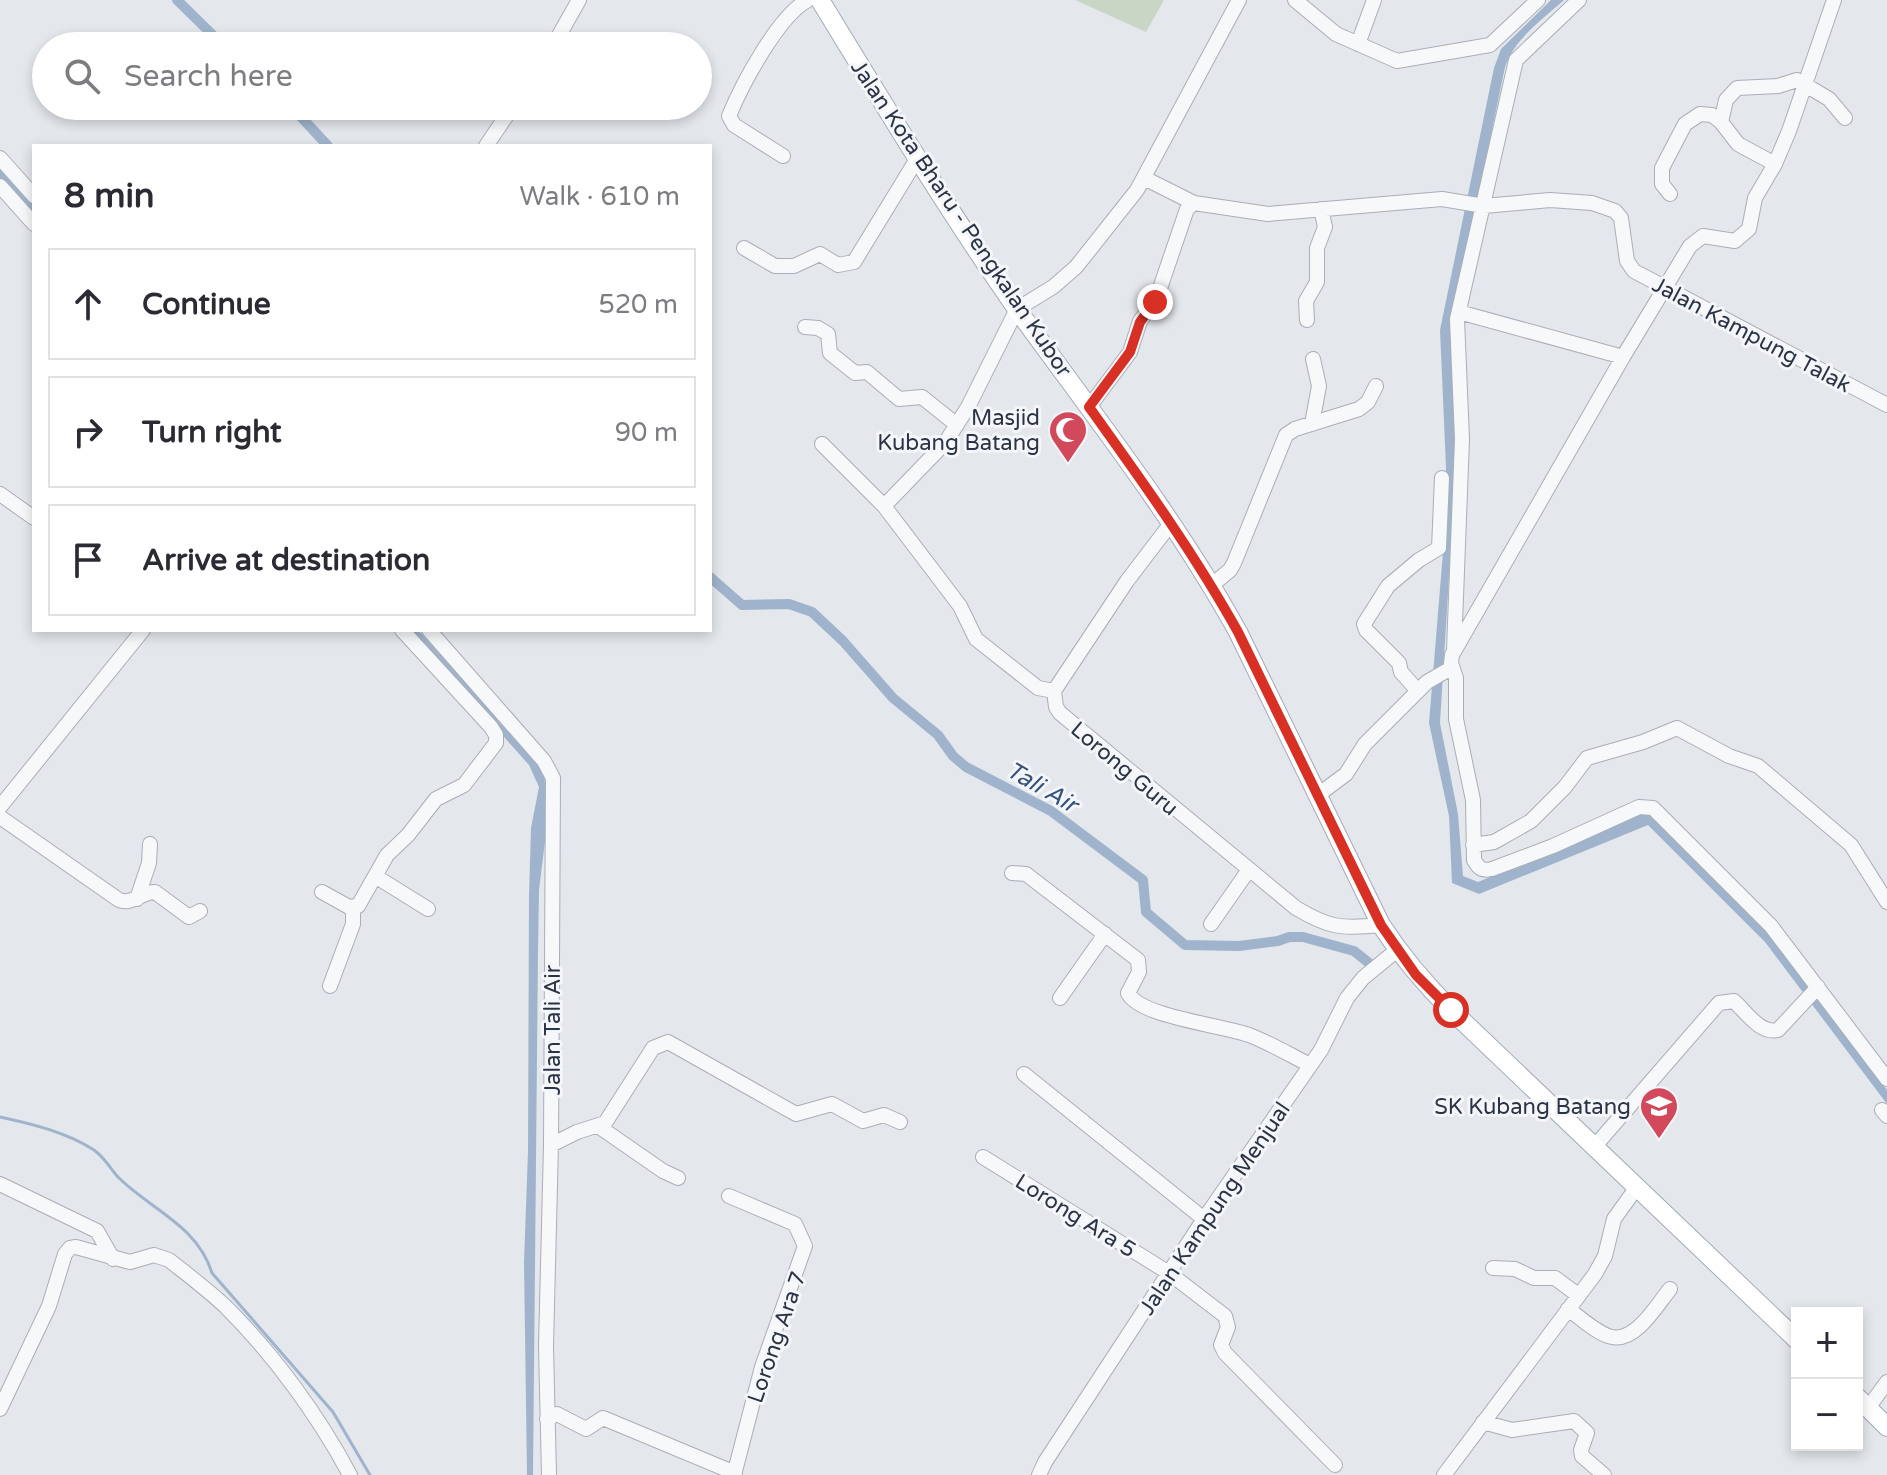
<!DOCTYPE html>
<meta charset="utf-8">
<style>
body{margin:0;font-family:"Varela Round",sans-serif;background:#f7f7f7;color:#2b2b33}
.controls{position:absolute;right:24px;bottom:24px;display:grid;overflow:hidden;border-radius:0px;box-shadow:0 4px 12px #0003}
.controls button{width:72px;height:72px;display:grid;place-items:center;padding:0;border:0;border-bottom:2px solid #e1e1e2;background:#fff;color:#2b2b33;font:40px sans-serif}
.stop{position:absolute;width:24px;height:24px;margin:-18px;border:6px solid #d93025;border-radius:50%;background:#fff}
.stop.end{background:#d93025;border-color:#fff;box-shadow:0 2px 8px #0008}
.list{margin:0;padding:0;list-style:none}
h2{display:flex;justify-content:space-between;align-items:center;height:104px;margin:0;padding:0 32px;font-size:34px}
h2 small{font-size:26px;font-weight:400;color:#7c7c81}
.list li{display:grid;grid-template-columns:52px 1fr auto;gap:24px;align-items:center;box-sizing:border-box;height:112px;margin:0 16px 16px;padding:0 16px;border:2px solid #e1e1e2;border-radius:0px}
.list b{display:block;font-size:30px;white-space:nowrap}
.list em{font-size:26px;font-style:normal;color:#7c7c81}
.icon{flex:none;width:44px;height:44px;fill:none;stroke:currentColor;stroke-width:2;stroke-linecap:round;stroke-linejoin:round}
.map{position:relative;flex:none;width:1887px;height:1475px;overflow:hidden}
.search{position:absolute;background:#fff;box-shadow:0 4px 12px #0003;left:32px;top:32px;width:680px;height:88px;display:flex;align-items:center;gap:20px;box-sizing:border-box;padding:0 28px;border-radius:44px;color:#7c7c81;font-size:30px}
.panel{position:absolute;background:#fff;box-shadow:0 4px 12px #0003;left:32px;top:144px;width:680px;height:488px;border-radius:0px}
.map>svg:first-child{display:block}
.green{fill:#c9d6c5}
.water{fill:#9fb4cc}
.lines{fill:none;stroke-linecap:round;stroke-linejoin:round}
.stream{stroke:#9fb4cc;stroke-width:3}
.canal{stroke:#9fb4cc;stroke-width:10}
.minor-casing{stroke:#a9aeb7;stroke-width:16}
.major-casing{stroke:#a3abb8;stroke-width:20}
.minor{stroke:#f7f8fa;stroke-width:14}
.major{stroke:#fff;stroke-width:18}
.route{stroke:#d93025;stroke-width:10}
.labels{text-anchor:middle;stroke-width:6;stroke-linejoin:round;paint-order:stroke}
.street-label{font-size:22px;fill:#2b3445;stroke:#f4f6f9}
.poi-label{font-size:22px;fill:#2b3445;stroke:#f4f6f9;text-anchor:end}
.water-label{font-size:24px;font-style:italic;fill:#34527a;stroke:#f4f6f9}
</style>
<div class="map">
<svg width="1887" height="1475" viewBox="0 0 1887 1475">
<rect width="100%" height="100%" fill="#e4e7ec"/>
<path class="green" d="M 1075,0 L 1164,0 L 1146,32 Z"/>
<path class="water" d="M 1551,0 L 1564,0 C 1542,20 1515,38 1505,67 L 1452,322 L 1455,480 L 1440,723 L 1458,814 L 1463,876 L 1478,882 L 1649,811 L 1764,926 L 1887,1090 L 1887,1104 L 1765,942 L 1648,825 L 1479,894 L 1452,883 L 1449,816 L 1429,723 L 1443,552 L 1446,468 L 1440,330 L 1494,68 L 1501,49 Z
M 0,166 L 34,203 L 34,217 L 0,180 Z
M 409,630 L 418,630 L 514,734 L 544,773 L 548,817 L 539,890 L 538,952 L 533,1475 L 527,1475 L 524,1262 L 528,1151 L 529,896 L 531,828 L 539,787 L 529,765 Z"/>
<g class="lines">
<path class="stream" d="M 0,1117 C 32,1124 66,1132 94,1150 C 105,1158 110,1168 118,1177 C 151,1210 197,1225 212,1273 L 333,1412 L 370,1475"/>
<path class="canal" d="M 177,0 L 224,46
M 291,106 L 328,146
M 710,577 L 742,605 L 789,604 L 812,612 L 843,641 L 893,698 L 938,735 L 953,756 L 966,767 L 1051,811 L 1143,880 L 1146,912 L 1185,945 L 1239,946 L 1278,941 L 1289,937 L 1303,937 L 1354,951 L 1369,963"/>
<defs>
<path id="minor" d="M 1295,0 L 1336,34 L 1397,61 L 1490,45 L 1538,0
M 1834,0 L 1789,131 L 1775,164 L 1755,198 L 1749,229 L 1735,241 L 1703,236 L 1690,246 L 1623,357 L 1452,655 L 1451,663 L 1456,678 L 1456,719 L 1473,800 L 1474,860 C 1479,869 1482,871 1492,869 L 1553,846 L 1639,807 L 1653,808 L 1771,926 L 1887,1079
M 1358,44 L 1374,0
M 553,46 L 579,0
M 486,146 L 513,106
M 783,156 L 734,125 L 729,116 C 742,84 779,15 808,0
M 0,158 L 34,196
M 1775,164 L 1738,144 L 1721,122 L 1726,100 L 1737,88 L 1778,86 L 1797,80 L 1829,99 L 1845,118
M 1144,178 L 1194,203 L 1268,214 L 1442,199 L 1484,206 L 1550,200 L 1592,203 L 1615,211 L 1621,218 L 1627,261 L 1634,271 L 1887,405
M 0,186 L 34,224
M 1670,194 L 1662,184 L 1662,168 L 1685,124 L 1700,114 L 1712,115 L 1721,122
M 744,248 L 775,266 L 794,266 L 820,254 L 838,265 L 854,262 L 917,159
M 1459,312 L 1623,357
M 1307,320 L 1306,301 L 1317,282 L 1317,248 L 1325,227 L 1321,209
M 805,327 L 818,328 L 828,334 L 830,353 L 855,373 L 867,372 L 899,399 L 922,397 L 957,425
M 1089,407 L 1130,352 L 1140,321 L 1156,300 L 1187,209 L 1194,203
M 1312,424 L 1319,386 L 1313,359
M 822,444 L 884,506 L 960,606 L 976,639 L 1038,688 L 1054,691
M 0,494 L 34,518
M 884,506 L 945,443 L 968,407 L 1017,309 L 1053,287 L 1076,267 L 1137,190 L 1239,0
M 1212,585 L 1230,570 L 1234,563 L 1286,435 L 1295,429 L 1359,409 L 1368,402 L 1376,386
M 429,630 L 544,761 L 553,778 L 551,1145 L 546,1346 L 549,1475
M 1454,650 L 1462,439 L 1457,319 L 1516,60 L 1579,0
M 1054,691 L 1056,707 L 1060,713 L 1296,908 C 1329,928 1342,929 1381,925
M 1054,691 L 1127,581 L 1172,522
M 1418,691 L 1401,672 L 1399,663 L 1366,630 L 1364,624 L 1388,586 L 1419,560 L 1439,548 L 1442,478
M 1318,795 L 1346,774 L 1365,744 L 1427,682 L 1446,671 L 1453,671
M 0,807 L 143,630
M 0,817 L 119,900 C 133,905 141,892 155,892 L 189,917 L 200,911
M 1473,845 L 1494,842 L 1531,821 L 1565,787 L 1587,758 L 1643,742 L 1677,728 L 1729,756 L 1758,766 L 1851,845 L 1887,902
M 1012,873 L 1026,874 L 1138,960 L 1139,972 L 1128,993 C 1140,1017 1222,1025 1249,1035 C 1270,1043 1290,1055 1310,1065
M 375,876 L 428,909
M 322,892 L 349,907 L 358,906 L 387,855 L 408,835 L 436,799 L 464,785 L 496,743 L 496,735 L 491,727 L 402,630
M 137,899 L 149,863 L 150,844
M 1211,924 L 1248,871
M 330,986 L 353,924 L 353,907
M 1060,998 L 1105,934
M 1024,1074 L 1204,1219
M 1882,1110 L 1887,1116
M 598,1126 L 663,1171 L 678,1178
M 551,1145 L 577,1132 L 605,1123 L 653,1048 L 668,1042 L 796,1114 L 832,1104 L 863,1121 L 884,1115 L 900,1122
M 1595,1146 L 1719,1003 L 1734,1001 C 1747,1013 1760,1034 1778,1030 L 1818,987
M 983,1157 L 1169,1273 L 1225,1316 L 1228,1327 L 1221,1345 L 1225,1353 L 1335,1465
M 0,1184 L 97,1231 L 113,1259
M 729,1196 L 795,1224 L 805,1246 L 762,1367 L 734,1475
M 1493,1268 L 1515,1269 L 1534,1278 L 1555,1278 L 1578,1295
M 1568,1309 C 1580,1317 1597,1334 1612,1337 C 1636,1342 1657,1305 1670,1289
M 1868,1408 L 1887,1382
M 0,1409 L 49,1306 L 65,1254 L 70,1248 L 76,1247 L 130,1262 L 154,1255 L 169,1260 C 188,1275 208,1290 226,1307 C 274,1355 318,1415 350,1475
M 547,1419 L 557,1414 L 586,1429 L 603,1418 L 735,1473
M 1483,1422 L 1512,1430 L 1574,1421 L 1587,1433 L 1581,1450 L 1582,1456 L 1604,1475
M 1039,1475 L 1045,1462 L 1204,1219 L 1321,1050 L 1347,998 L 1363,978 L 1397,950
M 1444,1475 L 1595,1274 L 1605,1256 L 1614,1219 L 1637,1187"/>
<path id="major" d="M 820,0 C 884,105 948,211 1019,312 C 1095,417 1175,518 1238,632 L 1381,925 C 1402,957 1424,983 1451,1010 L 1797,1340
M 1857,1397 L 1887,1427"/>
</defs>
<use href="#minor" class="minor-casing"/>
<use href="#major" class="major-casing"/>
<use href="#minor" class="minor"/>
<use href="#major" class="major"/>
</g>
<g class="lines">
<path class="route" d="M 1155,302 L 1140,322 L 1130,352 L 1089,407 C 1142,481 1194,553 1238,632 L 1381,925 L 1416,975 L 1451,1010"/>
</g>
<defs>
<symbol id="mosque-pin" viewBox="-11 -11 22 30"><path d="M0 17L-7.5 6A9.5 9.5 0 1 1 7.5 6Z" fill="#d1495b" stroke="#f4f6f9"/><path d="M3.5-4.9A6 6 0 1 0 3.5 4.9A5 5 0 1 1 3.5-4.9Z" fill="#fff"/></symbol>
<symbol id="school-pin" viewBox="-11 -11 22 30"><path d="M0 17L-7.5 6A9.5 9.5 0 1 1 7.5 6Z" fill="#d1495b" stroke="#f4f6f9"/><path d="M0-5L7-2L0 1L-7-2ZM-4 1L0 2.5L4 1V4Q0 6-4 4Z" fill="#fff"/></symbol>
</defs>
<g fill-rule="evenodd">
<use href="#mosque-pin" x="1046" y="408" width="44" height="60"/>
<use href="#school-pin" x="1637" y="1084" width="44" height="60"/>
</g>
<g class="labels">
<g class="street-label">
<text transform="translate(962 218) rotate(56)" y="8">Jalan Kota Bharu - Pengkalan Kubor</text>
<text transform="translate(1752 334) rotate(28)" y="8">Jalan Kampung Talak</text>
<text transform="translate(1125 768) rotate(40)" y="8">Lorong Guru</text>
<text transform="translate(552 1030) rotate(-90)" y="8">Jalan Tali Air</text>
<text transform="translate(1214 1208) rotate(-56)" y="8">Jalan Kampung Menjual</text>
<text transform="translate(1076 1215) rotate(32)" y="8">Lorong Ara 5</text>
<text transform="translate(776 1337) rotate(-71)" y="8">Lorong Ara 7</text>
</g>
<g class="poi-label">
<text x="1040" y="425">Masjid<tspan x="1040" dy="25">Kubang Batang</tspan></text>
<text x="1631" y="1114">SK Kubang Batang</text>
</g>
<g class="water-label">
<text transform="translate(1042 787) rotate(30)" y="8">Tali Air</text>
</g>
</g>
</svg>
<div class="controls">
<button>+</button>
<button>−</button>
</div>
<div class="stop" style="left:1451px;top:1010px"></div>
<div class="stop end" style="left:1155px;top:302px"></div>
<div class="search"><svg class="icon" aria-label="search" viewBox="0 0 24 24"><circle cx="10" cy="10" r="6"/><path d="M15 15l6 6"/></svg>Search here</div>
<section class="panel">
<h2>8 min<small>Walk · 610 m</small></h2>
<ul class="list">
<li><svg class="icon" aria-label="ahead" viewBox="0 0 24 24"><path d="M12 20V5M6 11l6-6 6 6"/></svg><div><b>Continue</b></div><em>520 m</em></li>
<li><svg class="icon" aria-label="right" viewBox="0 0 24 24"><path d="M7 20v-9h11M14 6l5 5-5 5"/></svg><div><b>Turn right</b></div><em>90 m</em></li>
<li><svg class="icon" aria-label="arrive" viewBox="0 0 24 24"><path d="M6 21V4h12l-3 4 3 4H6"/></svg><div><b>Arrive at destination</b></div></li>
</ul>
</section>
</div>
